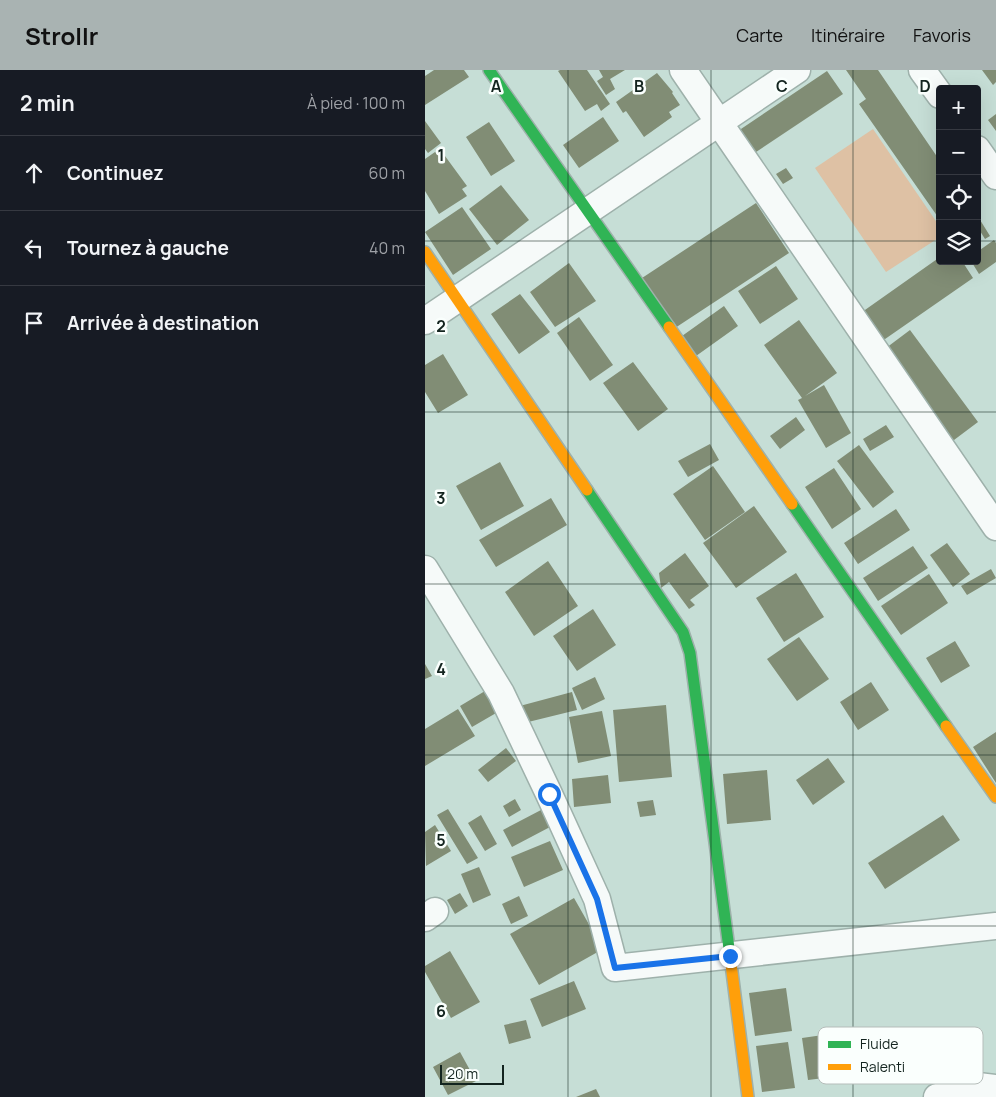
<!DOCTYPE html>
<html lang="fr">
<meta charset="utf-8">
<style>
body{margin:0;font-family:Manrope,sans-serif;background:#242831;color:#f1f3f6}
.controls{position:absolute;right:15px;top:15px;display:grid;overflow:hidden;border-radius:5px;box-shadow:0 5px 20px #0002}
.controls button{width:45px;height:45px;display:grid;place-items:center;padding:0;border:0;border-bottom:1px solid #363941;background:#171b24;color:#f1f3f6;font:25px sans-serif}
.scale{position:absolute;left:15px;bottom:12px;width:64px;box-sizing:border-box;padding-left:5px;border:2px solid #13241f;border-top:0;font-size:14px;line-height:18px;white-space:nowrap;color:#13241f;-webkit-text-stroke:4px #fafffd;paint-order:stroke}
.stop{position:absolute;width:15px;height:15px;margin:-11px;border:4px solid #1a73e8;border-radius:50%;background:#fff}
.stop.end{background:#1a73e8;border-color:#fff;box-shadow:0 1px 5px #0008}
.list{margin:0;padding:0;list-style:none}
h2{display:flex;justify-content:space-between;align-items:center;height:65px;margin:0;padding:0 20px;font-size:21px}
h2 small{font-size:16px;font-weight:400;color:#9ea1a6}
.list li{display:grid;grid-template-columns:32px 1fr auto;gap:15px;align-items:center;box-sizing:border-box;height:75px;padding:0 20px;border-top:1px solid #363941}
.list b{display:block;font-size:19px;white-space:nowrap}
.list em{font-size:16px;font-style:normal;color:#9ea1a6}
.icon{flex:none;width:28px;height:28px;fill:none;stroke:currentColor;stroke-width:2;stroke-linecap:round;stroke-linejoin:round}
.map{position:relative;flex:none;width:571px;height:1027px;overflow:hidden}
header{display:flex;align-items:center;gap:30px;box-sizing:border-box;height:70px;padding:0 25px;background:#a9b3b2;color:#111}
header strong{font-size:24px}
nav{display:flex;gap:28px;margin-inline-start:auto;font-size:18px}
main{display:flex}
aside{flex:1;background:#171b24}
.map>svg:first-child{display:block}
.green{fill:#dec1a4}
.building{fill:#818d75}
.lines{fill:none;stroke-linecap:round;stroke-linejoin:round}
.street-casing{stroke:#9eb1ab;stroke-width:29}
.fast-casing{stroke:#9eb1ab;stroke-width:14}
.slow-casing{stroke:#9eb1ab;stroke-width:14}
.street{stroke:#f6faf9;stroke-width:26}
.fast{stroke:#30b455;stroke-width:11}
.slow{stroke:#ff9f0a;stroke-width:11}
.route{stroke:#1a73e8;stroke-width:6}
.grid{fill:none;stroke:#13241f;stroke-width:1;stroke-opacity:0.55}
.key{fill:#fafffd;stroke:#b5bdba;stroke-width:1}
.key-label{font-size:14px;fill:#13241f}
.grid-label{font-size:16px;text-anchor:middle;font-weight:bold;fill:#13241f;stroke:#fafffd;stroke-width:5;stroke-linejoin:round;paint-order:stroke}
</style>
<header>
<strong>Strollr</strong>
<nav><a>Carte</a><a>Itinéraire</a><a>Favoris</a></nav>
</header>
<main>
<aside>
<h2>2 min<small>À pied · 100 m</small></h2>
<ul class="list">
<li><svg class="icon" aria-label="ahead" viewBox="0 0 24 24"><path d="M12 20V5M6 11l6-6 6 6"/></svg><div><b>Continuez</b></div><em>60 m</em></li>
<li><svg class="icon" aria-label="left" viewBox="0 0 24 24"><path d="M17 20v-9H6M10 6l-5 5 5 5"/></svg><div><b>Tournez à gauche</b></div><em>40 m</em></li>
<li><svg class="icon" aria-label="arrive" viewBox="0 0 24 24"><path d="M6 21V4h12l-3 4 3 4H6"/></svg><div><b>Arrivée à destination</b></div></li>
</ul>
</aside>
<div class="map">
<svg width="571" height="1027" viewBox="0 0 571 1027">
<rect width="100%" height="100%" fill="#c6ded6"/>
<path class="green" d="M 448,59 L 515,157 L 515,167 L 461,202 L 390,98 Z"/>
<path class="building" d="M 9,0 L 39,0 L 44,7 L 0,35 L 0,6 Z
M 135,0 L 162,0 L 185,34 L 176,41 L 172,34 L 160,41 L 133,1 Z
M 174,0 L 200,0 L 185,9 L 190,19 L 181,25 L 172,11 L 178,7 Z
M 421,0 L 453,0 L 515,91 L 515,150 L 434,34 L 441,29 Z
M 557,0 L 571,0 L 571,12 L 568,15 Z
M 402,1 L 418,24 L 325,86 L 310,63 Z
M 232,3 L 248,22 L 247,23 L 255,35 L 244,42 L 247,47 L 219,67 L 201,41 L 198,43 L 191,32 Z
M 571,44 L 571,61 L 563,50 Z
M 178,47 L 194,71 L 154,98 L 138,75 Z
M 0,51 L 16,73 L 3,83 L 0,79 Z
M 64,52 L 90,91 L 66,106 L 41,67 Z
M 10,82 L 17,89 L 20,86 L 42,116 L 37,119 L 42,126 L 14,144 L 0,121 L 0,89 Z
M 361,98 L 368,108 L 358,114 L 351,104 Z
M 76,115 L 104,150 L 72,175 L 44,139 Z
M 331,133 L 364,183 L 250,258 L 217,208 Z
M 37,137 L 66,179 L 28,205 L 0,162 Z
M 552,145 L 565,166 L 560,169 L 555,161 L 552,162 Z
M 569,170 L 571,173 L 571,192 L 554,204 L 546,191 L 552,191 L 552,182 Z
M 515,187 L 515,191 L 537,191 L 548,208 L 450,276 L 430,247 Z
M 144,193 L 171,231 L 130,257 L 105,222 Z
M 351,196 L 373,229 L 335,254 L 313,221 Z
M 95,224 L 125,262 L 94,284 L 66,244 Z
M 299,236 L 313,256 L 271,286 L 257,266 Z
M 154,247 L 188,295 L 165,311 L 132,263 Z
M 374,250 L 412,303 L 380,326 L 399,315 L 426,363 L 401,378 L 373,330 L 377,328 L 339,275 Z
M 485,260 L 553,352 L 525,373 L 457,281 Z
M 18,284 L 43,325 L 13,343 L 0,322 L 0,295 Z
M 208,292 L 243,339 L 213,361 L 178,313 Z
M 371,347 L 380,360 L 355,379 L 345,366 Z
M 461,355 L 469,367 L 445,381 L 438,369 Z
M 285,374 L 294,390 L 263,407 L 253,391 Z
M 434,375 L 469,422 L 448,438 L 412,391 Z
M 75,392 L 99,436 L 56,460 L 31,416 Z
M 288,396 L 320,442 L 280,470 L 248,424 Z
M 409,398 L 436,439 L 407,459 L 380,417 Z
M 126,428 L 142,455 L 71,497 L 54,470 Z
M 329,436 L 362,482 L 311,518 L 278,473 Z
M 471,439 L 485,460 L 433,494 L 419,473 Z
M 522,473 L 545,504 L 528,517 L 505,485 Z
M 488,476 L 503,498 L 453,531 L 438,508 Z
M 260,483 L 284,516 L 265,530 L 270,535 L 264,539 L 244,512 L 236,518 L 234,503 Z
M 123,491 L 153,536 L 109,566 L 80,522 Z
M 566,499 L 571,508 L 542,525 L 536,516 Z
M 371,503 L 399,547 L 359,572 L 331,528 Z
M 504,504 L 523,533 L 476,565 L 456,536 Z
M 168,539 L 191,575 L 152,601 L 128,566 Z
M 374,567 L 404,609 L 372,631 L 342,589 Z
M 530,571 L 545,596 L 516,613 L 501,588 Z
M 0,594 L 7,606 L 0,609 Z
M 170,607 L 180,629 L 157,640 L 147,618 Z
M 446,612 L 464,640 L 433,660 L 415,632 Z
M 65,618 L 78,639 L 47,657 L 35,636 Z
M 147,622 L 152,640 L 95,654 L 91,637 Z
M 241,635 L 247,707 L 194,712 L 188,640 Z
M 33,639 L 50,666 L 0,696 L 0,659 Z
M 177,641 L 186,686 L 153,693 L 144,647 Z
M 571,662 L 571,713 L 548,677 Z
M 81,678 L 91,691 L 63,712 L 53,700 Z
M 403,688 L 420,712 L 388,735 L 371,710 Z
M 342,700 L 346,750 L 302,754 L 298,704 Z
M 183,705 L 186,733 L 149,737 L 147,709 Z
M 90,729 L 96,740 L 84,747 L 78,736 Z
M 228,730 L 231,745 L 215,747 L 212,732 Z
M 23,739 L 53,788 L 42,794 L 12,745 Z
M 116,740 L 125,757 L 87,777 L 78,760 Z
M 56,745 L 72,774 L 60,781 L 43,753 Z
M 518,745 L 535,770 L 460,819 L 443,793 Z
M 10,755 L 26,781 L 1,796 L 0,762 Z
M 125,771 L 138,800 L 99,817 L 86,787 Z
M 54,797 L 66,825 L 48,833 L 36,804 Z
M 35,823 L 43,836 L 30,844 L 22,830 Z
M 94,826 L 103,846 L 86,854 L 77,834 Z
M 149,828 L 178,879 L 114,915 L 85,864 Z
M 25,881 L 55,932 L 26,948 L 0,902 L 0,896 Z
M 149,911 L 161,939 L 117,957 L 105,929 Z
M 361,918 L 367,961 L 330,966 L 324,923 Z
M 101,950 L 106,968 L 84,974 L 79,955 Z
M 433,960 L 439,1003 L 383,1010 L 377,968 Z
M 363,972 L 370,1018 L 337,1022 L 331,976 Z
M 35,982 L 51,1011 L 23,1025 L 8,997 Z
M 171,1019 L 175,1027 L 151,1027 Z"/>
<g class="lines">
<defs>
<path id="street" d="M 258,0 L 571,457
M 497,0 L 515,25
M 552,79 L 571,106
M 0,251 L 372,0
M 0,499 L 76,623 L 124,724 L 172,829 L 190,898 L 571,856
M 0,848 L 10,841
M 512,1027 L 553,1016 L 571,1018"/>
<path id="fast" d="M 64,0 L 244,257
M 162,420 L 258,562 L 265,583 L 305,886
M 367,434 L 521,656"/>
<path id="slow" d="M 0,182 L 162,420
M 244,257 L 367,434
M 521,656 L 571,727
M 305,886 L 323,1027"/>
</defs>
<use href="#street" class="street-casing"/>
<use href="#fast" class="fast-casing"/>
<use href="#slow" class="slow-casing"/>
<use href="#street" class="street"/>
<use href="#fast" class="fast"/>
<use href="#slow" class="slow"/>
</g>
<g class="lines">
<path class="route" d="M 124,724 L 172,829 L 190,898 L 305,886"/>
</g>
<path class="grid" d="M 143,0 L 143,1027M 286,0 L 286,1027M 428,0 L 428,1027M 0,171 L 515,171M 552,171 L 571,171M 0,342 L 571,342M 0,514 L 571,514M 0,685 L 571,685M 0,856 L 571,856"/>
<rect x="393" y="957" width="165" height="57" rx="8" class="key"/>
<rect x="403" y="971" width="23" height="7" fill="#30b455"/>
<rect x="403" y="994" width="23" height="6" fill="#ff9f0a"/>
<g class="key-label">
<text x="435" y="979">Fluide</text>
<text x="435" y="1002">Ralenti</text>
</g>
<g class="grid-label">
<text x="71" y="22">A</text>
<text x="214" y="22">B</text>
<text x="357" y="22">C</text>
<text x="500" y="22">D</text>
<text x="16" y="91">1</text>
<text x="16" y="262">2</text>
<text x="16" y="434">3</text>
<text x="16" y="605">4</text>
<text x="16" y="776">5</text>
<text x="16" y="947">6</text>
</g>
</svg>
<div class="controls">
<button>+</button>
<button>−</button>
<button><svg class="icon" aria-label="locate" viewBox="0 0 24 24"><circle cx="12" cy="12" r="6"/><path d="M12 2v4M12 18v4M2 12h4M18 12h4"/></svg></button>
<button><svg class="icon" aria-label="layers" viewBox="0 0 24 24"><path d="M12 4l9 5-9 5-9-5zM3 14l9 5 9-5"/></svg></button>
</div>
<div class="scale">20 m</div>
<div class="stop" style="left:124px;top:724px"></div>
<div class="stop end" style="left:305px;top:886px"></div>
</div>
</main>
